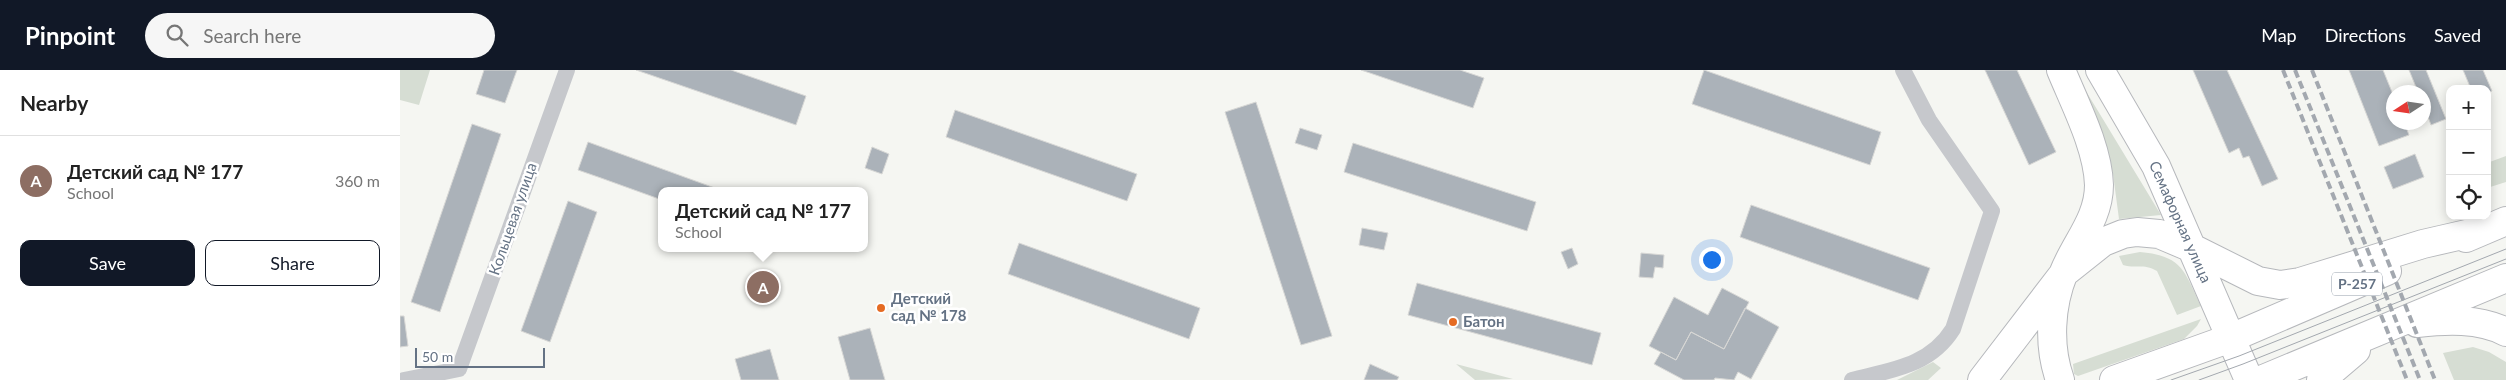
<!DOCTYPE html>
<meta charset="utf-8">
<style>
body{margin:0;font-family:Lato,sans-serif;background:#f6f6f6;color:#222}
.controls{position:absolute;right:15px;top:15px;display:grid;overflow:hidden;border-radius:10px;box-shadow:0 2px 12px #0003}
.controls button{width:45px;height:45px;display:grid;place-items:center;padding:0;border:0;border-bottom:1px solid #e0e0e0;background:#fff;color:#222;font:25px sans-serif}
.compass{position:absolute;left:1986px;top:15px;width:45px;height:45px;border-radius:50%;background:#fff;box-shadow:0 2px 12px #0003;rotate:258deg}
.scale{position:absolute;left:15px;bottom:12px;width:130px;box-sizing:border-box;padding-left:5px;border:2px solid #647284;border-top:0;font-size:14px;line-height:18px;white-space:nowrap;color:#647284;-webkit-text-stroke:4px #fff;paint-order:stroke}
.you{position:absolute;left:1311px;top:189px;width:18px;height:18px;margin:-12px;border:4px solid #fff;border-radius:50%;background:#1a73e8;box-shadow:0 0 0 8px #1a73e833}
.badge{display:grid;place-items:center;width:32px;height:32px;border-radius:50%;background:#111827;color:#fff;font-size:16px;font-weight:700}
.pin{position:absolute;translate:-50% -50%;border:2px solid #fff;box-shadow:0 1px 5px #0006}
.popup{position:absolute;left:258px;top:117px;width:210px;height:65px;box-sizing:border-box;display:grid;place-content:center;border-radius:10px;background:#fff;filter:drop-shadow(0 1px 4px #0005);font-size:16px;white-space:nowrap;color:#767676}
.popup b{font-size:19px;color:#222}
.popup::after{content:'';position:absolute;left:50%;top:100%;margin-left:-10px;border:10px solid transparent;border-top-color:#fff}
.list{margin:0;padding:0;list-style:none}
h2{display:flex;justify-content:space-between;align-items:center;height:65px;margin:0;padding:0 20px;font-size:21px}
h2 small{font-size:16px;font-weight:400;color:#767676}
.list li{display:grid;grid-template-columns:32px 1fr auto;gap:15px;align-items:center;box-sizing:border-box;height:90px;padding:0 20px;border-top:1px solid #e0e0e0}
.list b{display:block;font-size:19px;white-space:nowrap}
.list p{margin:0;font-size:16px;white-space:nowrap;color:#767676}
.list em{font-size:16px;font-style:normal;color:#767676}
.actions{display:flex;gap:10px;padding:15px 20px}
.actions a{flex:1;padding:11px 0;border:1px solid #111827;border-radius:10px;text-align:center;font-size:18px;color:#111827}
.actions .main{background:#111827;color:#fff}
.icon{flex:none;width:28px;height:28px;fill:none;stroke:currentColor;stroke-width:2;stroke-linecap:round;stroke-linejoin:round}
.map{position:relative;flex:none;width:2106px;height:310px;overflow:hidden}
header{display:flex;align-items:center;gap:30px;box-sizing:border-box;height:70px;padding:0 25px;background:#111827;color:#fff}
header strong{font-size:24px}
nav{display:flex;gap:28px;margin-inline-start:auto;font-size:18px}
.search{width:350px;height:45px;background:#f6f6f6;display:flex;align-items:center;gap:12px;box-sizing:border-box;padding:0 18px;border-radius:28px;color:#767676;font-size:19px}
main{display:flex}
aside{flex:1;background:#fff}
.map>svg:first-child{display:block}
.green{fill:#d6ddd3}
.building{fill:#abb2b9;stroke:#d7d7d5}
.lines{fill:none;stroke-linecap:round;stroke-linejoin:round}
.trunk-casing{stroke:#b6b8bc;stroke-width:30}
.minor{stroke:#c6c8cc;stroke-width:16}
.trunk{stroke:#fff;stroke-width:28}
.tram{stroke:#a3a8af;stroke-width:1}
.rail{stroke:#a3a8af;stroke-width:4;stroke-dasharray:8 4;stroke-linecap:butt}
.poi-dot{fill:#e56b23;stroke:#fff;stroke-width:2}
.labels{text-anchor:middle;stroke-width:5;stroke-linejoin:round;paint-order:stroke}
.shield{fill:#fff;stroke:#929ca9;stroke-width:1}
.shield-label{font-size:14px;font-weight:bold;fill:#647284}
.street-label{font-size:15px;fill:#647284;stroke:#fff}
.poi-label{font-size:15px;font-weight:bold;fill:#647284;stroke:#fff;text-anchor:start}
</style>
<header>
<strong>Pinpoint</strong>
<div class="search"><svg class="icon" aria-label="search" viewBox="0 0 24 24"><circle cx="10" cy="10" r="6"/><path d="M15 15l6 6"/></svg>Search here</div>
<nav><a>Map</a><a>Directions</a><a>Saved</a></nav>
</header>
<main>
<aside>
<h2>Nearby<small></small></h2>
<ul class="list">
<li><span class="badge" style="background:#8d6e63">A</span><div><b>Детский сад № 177</b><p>School</p></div><em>360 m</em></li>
</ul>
<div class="actions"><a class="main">Save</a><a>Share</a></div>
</aside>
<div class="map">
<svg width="2106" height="310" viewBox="0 0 2106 310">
<rect width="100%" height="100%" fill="#f5f6f2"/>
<path class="green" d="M 0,0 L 30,0 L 19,35 L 0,30 Z
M 1678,8 L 1761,145 L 1719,149 L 1713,104 L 1703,69 Z
M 2106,86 L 2106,112 L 2087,118 L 2087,93 Z
M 1740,182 C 1783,186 1784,201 1801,236 L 1777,245 L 1757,201 C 1743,193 1735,199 1723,195 L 1719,186 Z
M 1801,249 L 1797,256 L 1784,269 L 1678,306 L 1674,304 L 1673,294 Z
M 2073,277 L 2089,282 L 2106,292 L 2106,310 L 2054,310 L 2043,283 Z
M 1533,292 L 1541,298 L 1528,310 L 1497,310 Z
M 1056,294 L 1113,309 L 1075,310 Z"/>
<path class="building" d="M 84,0 L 117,0 L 105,33 L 76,24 Z
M 236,0 L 331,0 L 406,26 L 396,55 Z
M 961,0 L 1060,0 L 1084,8 L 1073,38 Z
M 1304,0 L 1481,62 L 1470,95 L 1292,34 Z
M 1585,0 L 1617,0 L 1656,82 L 1629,95 Z
M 1793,0 L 1827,0 L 1878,109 L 1862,116 L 1849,86 L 1843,88 L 1839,78 L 1829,83 Z
M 1949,0 L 1983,0 L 1994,27 L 1994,52 L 2004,52 L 2009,65 L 1979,76 Z
M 2009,0 L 2026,0 L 2046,49 L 2031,55 L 2024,36 L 2024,22 L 2018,22 Z
M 2063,0 L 2083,0 L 2092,21 L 2087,23 L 2087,19 L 2071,19 Z
M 856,32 L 932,266 L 901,275 L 825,42 Z
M 555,40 L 737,104 L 727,131 L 546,67 Z
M 72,54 L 101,64 L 40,242 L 11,232 Z
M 900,58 L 922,65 L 917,80 L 895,73 Z
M 188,72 L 323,121 L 262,121 L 262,130 L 201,108 L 178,100 Z
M 953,73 L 1136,132 L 1127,161 L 944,102 Z
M 472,77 L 489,84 L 482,104 L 465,98 Z
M 2015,84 L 2024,107 L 1993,119 L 1984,97 Z
M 168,131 L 197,142 L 150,272 L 121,261 Z
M 1351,135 L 1530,198 L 1518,230 L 1340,167 Z
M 962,158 L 988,163 L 984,180 L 959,175 Z
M 619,173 L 800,238 L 789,269 L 608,204 Z
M 1172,178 L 1178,194 L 1168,199 L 1161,182 Z
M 1241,183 L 1264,185 L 1263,198 L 1255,197 L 1253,208 L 1239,207 Z
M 1017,213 L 1201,263 L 1192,295 L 1008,245 Z
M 1322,218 L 1349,232 L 1324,279 L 1291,262 L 1276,290 L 1249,276 L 1274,227 L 1308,245 Z
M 1345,238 L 1379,257 L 1351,309 L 1338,302 L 1334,310 L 1315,308 L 1314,310 L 1284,310 L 1254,294 L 1261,282 L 1276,290 L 1291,262 L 1324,279 Z
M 0,246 L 4,246 L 8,276 L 0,277 Z
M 470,258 L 485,310 L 450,310 L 438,267 Z
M 370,279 L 379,310 L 341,310 L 335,289 Z
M 970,294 L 999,307 L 997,310 L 964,310 Z"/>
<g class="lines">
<defs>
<path id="trunk" d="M 1700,0 L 1756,96 L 1849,310
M 2066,168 L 2106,151
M 2017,253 C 2046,250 2079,248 2106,262
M 1582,310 L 1664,203 L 1703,172 L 1723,164 L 1737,162 L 1759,164 L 1792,178 L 1858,211 L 1880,215 L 1900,212 L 2023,174 L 2084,160
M 1660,310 C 1648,276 1650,236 1664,202 C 1676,172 1699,149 1699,115 C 1698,78 1675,34 1661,0
M 1714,310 L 1831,268 L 1987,201
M 1861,310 L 2106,208
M 1921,310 L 1956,280"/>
</defs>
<use href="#trunk" class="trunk-casing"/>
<path class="minor" d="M 59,299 L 167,0
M 4,310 L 59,299
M 1452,310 C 1491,300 1530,296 1553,259 L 1592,141 L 1529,50 L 1503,0"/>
<use href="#trunk" class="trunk"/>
<path class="tram" d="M 1771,310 L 1839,286 L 2106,179
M 1799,310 L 1843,294 L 2106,189"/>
<path class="rail" d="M 1883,0 L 2007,310
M 1895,0 L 2020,310
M 1912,0 L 2035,310"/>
</g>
<g class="poi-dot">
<circle cx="481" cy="238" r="5"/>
<circle cx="1053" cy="252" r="5"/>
</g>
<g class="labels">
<rect class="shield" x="1932" y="202.5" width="50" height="23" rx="4"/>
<g class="shield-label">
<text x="1957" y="219">Р-257</text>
</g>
<g class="street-label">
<text transform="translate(113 149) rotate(-71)" y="5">Кольцевая улица</text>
<text transform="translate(1780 152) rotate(66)" y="5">Семафорная улица</text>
</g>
<g class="poi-label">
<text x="491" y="234">Детский<tspan x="491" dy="17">сад № 178</tspan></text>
<text x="1063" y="257">Батон</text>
</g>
</g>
</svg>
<div class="controls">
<button>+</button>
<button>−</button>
<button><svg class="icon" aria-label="locate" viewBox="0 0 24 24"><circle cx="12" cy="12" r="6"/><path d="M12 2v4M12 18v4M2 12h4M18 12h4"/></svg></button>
</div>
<svg class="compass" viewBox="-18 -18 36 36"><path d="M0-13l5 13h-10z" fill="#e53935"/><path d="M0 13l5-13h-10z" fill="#767676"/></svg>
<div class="scale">50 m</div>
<div class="you"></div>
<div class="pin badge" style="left:363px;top:217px;background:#8d6e63">A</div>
<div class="popup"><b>Детский сад № 177</b>School</div>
</div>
</main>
